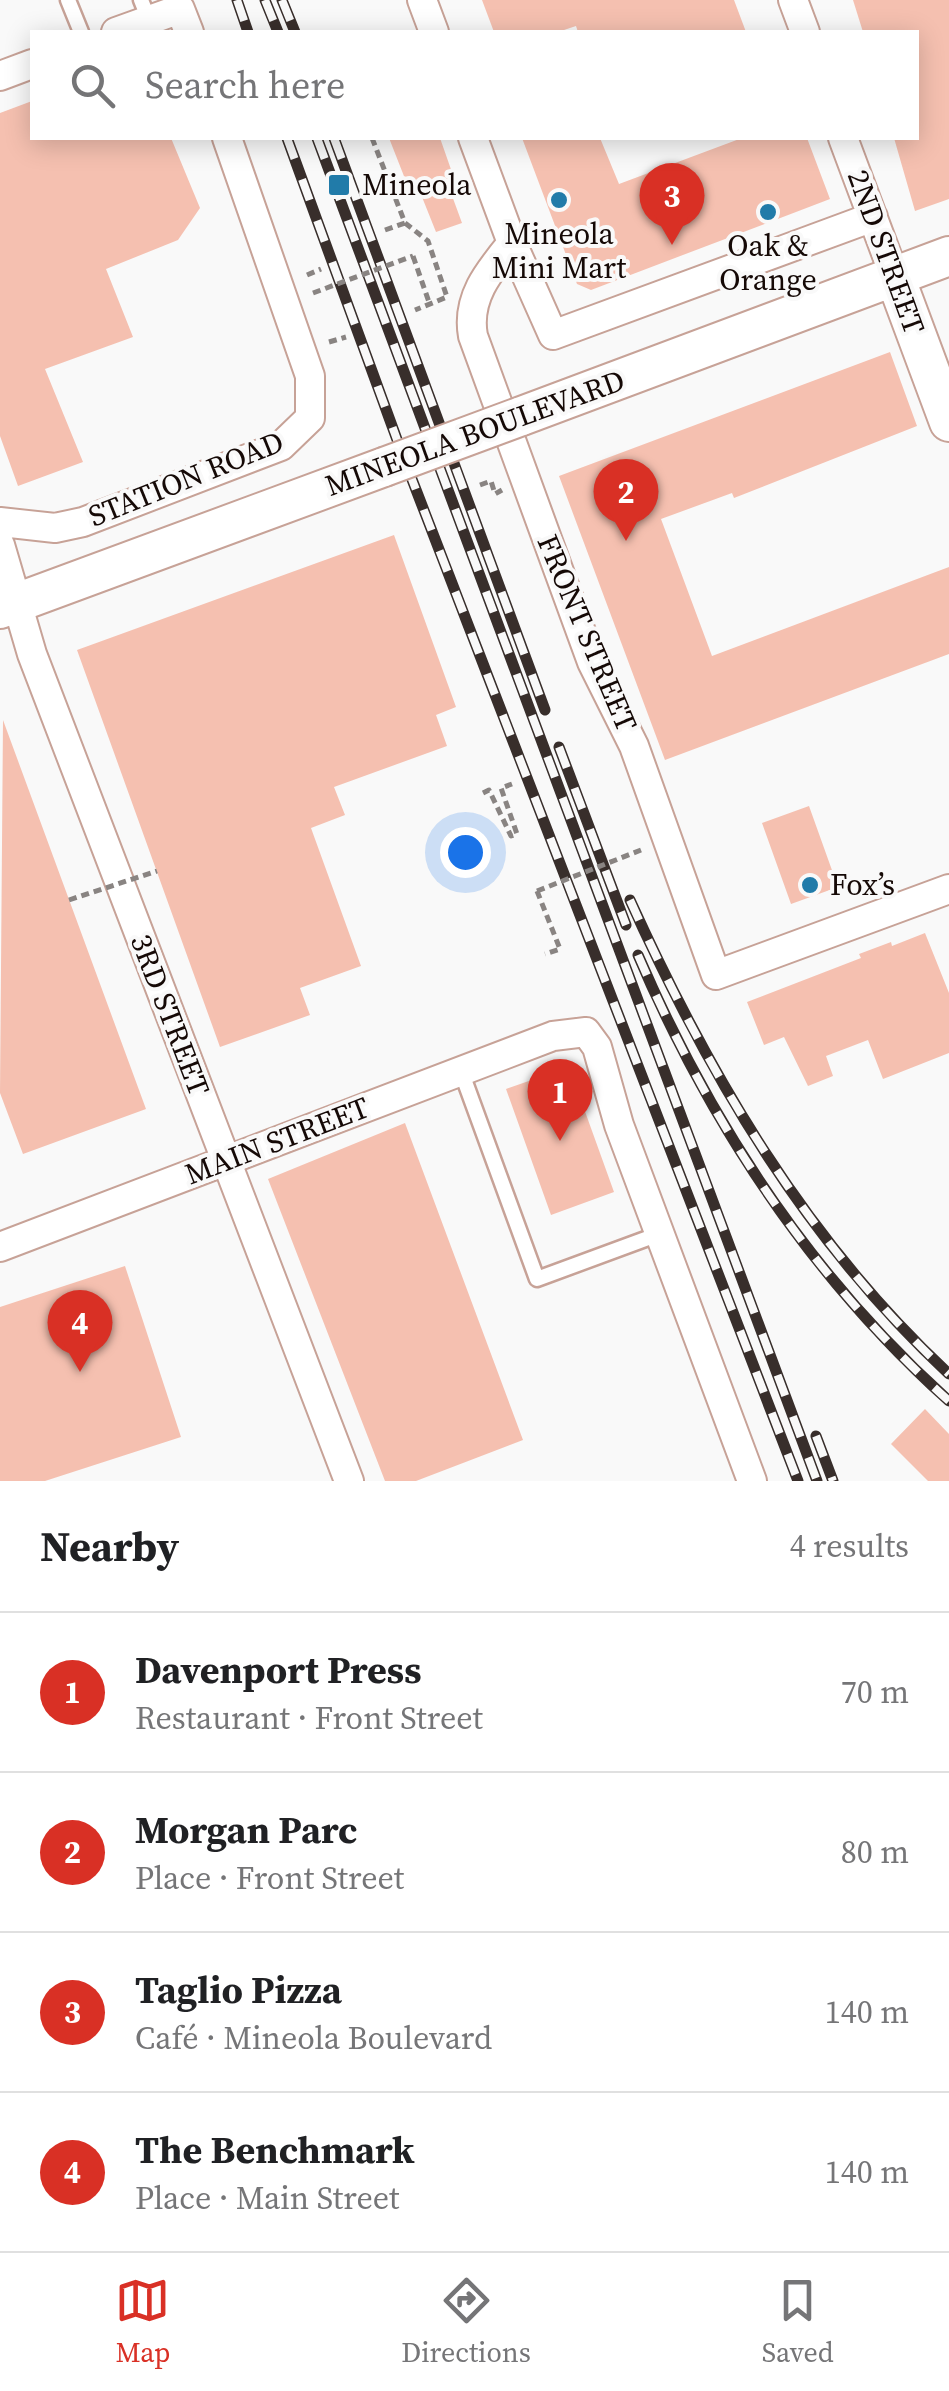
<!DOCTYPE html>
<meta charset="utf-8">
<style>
body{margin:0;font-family:"Source Serif 4",serif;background:#f6f6f6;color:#202124}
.you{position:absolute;left:465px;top:852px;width:35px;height:35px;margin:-25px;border:8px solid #fff;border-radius:50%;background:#1a73e8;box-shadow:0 0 0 15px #1a73e833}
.badge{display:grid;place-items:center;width:65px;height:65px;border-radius:50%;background:#d93025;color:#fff;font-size:32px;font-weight:700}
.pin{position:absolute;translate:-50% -82px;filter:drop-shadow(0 2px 5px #0008)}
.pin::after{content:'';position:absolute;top:52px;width:35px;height:30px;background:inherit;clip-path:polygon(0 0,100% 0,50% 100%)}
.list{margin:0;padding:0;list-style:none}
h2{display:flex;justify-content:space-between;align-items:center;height:130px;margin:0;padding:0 40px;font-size:42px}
h2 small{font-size:32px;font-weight:400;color:#757577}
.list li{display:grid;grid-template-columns:65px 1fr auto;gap:30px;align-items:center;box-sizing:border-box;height:160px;padding:0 40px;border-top:2px solid #e0e0e0}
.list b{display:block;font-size:38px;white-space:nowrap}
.list p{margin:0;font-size:32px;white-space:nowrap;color:#757577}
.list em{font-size:32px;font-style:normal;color:#757577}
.icon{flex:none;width:55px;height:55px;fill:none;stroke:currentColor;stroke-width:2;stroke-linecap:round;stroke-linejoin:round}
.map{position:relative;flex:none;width:949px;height:1481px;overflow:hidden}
.search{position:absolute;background:#fff;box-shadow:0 5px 25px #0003;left:30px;right:30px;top:30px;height:110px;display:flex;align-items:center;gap:25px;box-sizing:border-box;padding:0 35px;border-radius:0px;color:#757577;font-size:38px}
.sheet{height:770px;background:#fff}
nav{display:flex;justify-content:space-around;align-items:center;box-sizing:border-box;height:140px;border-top:2px solid #e0e0e0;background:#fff;font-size:28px;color:#757577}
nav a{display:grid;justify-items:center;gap:5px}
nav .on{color:#d93025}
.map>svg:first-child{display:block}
.building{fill:#f5c0b0}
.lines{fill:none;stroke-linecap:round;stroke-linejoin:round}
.lane-casing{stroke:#c7a297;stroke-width:19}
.street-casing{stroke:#c7a297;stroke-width:32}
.secondary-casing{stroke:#c7a297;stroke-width:42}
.path{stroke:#898482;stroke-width:5;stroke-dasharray:8 5;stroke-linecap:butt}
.lane{stroke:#fff;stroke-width:14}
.street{stroke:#fff;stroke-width:28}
.secondary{stroke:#fff;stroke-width:38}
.rail-casing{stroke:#382e2b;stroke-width:11}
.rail{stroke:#f9f9f9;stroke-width:8;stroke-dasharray:22;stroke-linecap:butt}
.secondary-bridge-casing{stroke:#c7a297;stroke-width:42;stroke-linecap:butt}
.path-bridge{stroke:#898482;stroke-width:5;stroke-dasharray:8 5;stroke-linecap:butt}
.secondary-bridge{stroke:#fff;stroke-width:38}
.poi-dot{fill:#217ba9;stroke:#f9f9f9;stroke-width:4}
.labels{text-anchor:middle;stroke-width:8;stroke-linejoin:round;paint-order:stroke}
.poi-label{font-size:30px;fill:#150906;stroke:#f9f9f9;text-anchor:start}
.street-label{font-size:30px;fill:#150906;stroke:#f9f9f9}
</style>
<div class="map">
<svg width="949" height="1481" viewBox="0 0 949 1481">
<rect width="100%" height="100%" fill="#f9f9f9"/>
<path class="building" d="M 482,0 L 734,0 L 746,32 L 578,32 L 576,26 L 558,32 L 494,32 Z
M 853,0 L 949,0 L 949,199 L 915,211 L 894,138 L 916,138 L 916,32 L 863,32 Z
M 32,101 L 32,138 L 171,138 L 200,208 L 178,240 L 106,269 L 133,337 L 45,369 L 83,462 L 18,486 L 0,436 L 0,113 Z
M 389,138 L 440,138 L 454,178 L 447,182 L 462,223 L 436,232 L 420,192 L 411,194 Z
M 522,138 L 600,138 L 619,184 L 742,138 L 807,138 L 830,199 L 591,290 L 577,284 Z
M 890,352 L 917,426 L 734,498 L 732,493 L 661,519 L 712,656 L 949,567 L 949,654 L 665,760 L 559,476 Z
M 394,535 L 456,707 L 436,715 L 447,746 L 334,787 L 345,815 L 311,828 L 361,966 L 300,988 L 310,1015 L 220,1047 L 77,650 Z
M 3,720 L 146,1109 L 23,1154 L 0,1093 Z
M 809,806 L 838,887 L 791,904 L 762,823 Z
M 925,933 L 949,993 L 949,1053 L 883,1079 L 868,1040 L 826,1056 L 833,1076 L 808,1086 L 784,1037 L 764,1045 L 747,1002 L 861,958 L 859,954 L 891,942 L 892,946 Z
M 569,1067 L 614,1192 L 551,1215 L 506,1089 Z
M 405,1123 L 523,1440 L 416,1481 L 385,1481 L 268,1179 Z
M 125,1266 L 181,1437 L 45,1481 L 0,1481 L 0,1307 Z
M 925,1409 L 949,1434 L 949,1481 L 928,1481 L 891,1444 Z"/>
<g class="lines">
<defs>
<path id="lane" d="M 68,0 L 81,32
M 141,0 L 149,20
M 461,1071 L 537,1279 L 659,1234"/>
<path id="street" d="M 422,0 L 434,32
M 793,0 L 805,32
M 116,32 L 180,9 L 189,32
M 0,76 L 32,64
M 473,138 L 512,243 L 553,335 L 873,217
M 843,138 L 895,277
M 512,243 C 489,271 466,298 473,336 L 592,662 L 634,746 L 716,975 L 949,889
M 0,522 L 55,528 L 83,522 L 281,446 L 310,418 L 310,376 L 227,138
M 0,545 L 32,654 L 349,1481
M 0,1247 L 553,1036 L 586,1032 L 597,1047 L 619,1125 L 752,1481"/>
<path id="secondary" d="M 895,277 L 949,422
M 519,417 L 949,256
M 0,609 L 384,467"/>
</defs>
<use href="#lane" class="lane-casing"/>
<use href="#street" class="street-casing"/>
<use href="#secondary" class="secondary-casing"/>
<path class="path" d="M 372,138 L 405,223 L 428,241 L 447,297 L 415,310
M 385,230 L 405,223
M 413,256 L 430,305
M 307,275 L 321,269
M 329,342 L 346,337
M 480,485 L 491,481 L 495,494 L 502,490
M 483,793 L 489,790 L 511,836 L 517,834 L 501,788 L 512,784
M 537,891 L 560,949 L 545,954"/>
<use href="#lane" class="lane"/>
<use href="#street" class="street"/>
<use href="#secondary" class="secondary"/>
<defs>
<path id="rail" d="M 237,0 L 248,32
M 265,0 L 278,32
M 282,0 L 295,32
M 287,138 L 403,456 L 798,1481
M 317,138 L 817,1481
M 334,138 L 545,710
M 559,747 L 626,925
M 630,900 C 710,1077 806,1241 949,1374
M 638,955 C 711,1125 811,1277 949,1401
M 816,1436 L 833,1481"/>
</defs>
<use href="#rail" class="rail-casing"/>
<use href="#rail" class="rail"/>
<defs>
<path id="secondary-bridge" d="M 384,467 L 519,417"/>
</defs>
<use href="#secondary-bridge" class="secondary-bridge-casing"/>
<path class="path-bridge" d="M 313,293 L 413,256
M 537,891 L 641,850
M 69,900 L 157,871"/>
<use href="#secondary-bridge" class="secondary-bridge"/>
</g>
<g class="poi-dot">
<rect x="327" y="173" width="24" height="24" rx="5"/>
<circle cx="559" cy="200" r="10"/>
<circle cx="768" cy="212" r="10"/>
<circle cx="810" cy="885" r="10"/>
</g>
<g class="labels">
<g class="poi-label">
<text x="362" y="195">Mineola</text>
<text x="559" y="244" text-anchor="middle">Mineola<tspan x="559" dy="34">Mini Mart</tspan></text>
<text x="768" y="256" text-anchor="middle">Oak &amp;<tspan x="768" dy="34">Orange</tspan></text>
<text x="830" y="895">Fox’s</text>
</g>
<g class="street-label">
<text transform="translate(886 252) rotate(70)" y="10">2ND STREET</text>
<text transform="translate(475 433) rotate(-20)" y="10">MINEOLA BOULEVARD</text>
<text transform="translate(186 479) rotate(-22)" y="10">STATION ROAD</text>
<text transform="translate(587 633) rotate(67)" y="10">FRONT STREET</text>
<text transform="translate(170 1015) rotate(69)" y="10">3RD STREET</text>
<text transform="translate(277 1141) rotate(-21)" y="10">MAIN STREET</text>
</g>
</g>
</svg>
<div class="you"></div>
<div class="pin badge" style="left:560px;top:1141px">1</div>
<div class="pin badge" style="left:626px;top:541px">2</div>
<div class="pin badge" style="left:672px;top:245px">3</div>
<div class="pin badge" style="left:80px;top:1372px">4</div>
<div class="search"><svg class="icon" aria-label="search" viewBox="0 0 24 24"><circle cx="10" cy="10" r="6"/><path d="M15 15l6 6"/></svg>Search here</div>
</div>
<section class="sheet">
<h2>Nearby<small>4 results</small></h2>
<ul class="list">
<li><span class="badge">1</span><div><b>Davenport Press</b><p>Restaurant · Front Street</p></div><em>70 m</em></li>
<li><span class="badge">2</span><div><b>Morgan Parc</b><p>Place · Front Street</p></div><em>80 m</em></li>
<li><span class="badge">3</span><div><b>Taglio Pizza</b><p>Café · Mineola Boulevard</p></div><em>140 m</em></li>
<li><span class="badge">4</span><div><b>The Benchmark</b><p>Place · Main Street</p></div><em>140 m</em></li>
</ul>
</section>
<nav>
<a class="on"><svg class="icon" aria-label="map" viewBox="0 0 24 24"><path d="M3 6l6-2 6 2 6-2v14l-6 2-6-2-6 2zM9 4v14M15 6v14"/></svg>Map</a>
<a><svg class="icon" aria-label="directions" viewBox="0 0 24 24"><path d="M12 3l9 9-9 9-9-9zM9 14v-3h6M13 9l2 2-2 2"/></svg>Directions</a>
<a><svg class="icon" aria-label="saved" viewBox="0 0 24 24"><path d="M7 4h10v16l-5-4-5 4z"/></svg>Saved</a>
</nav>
